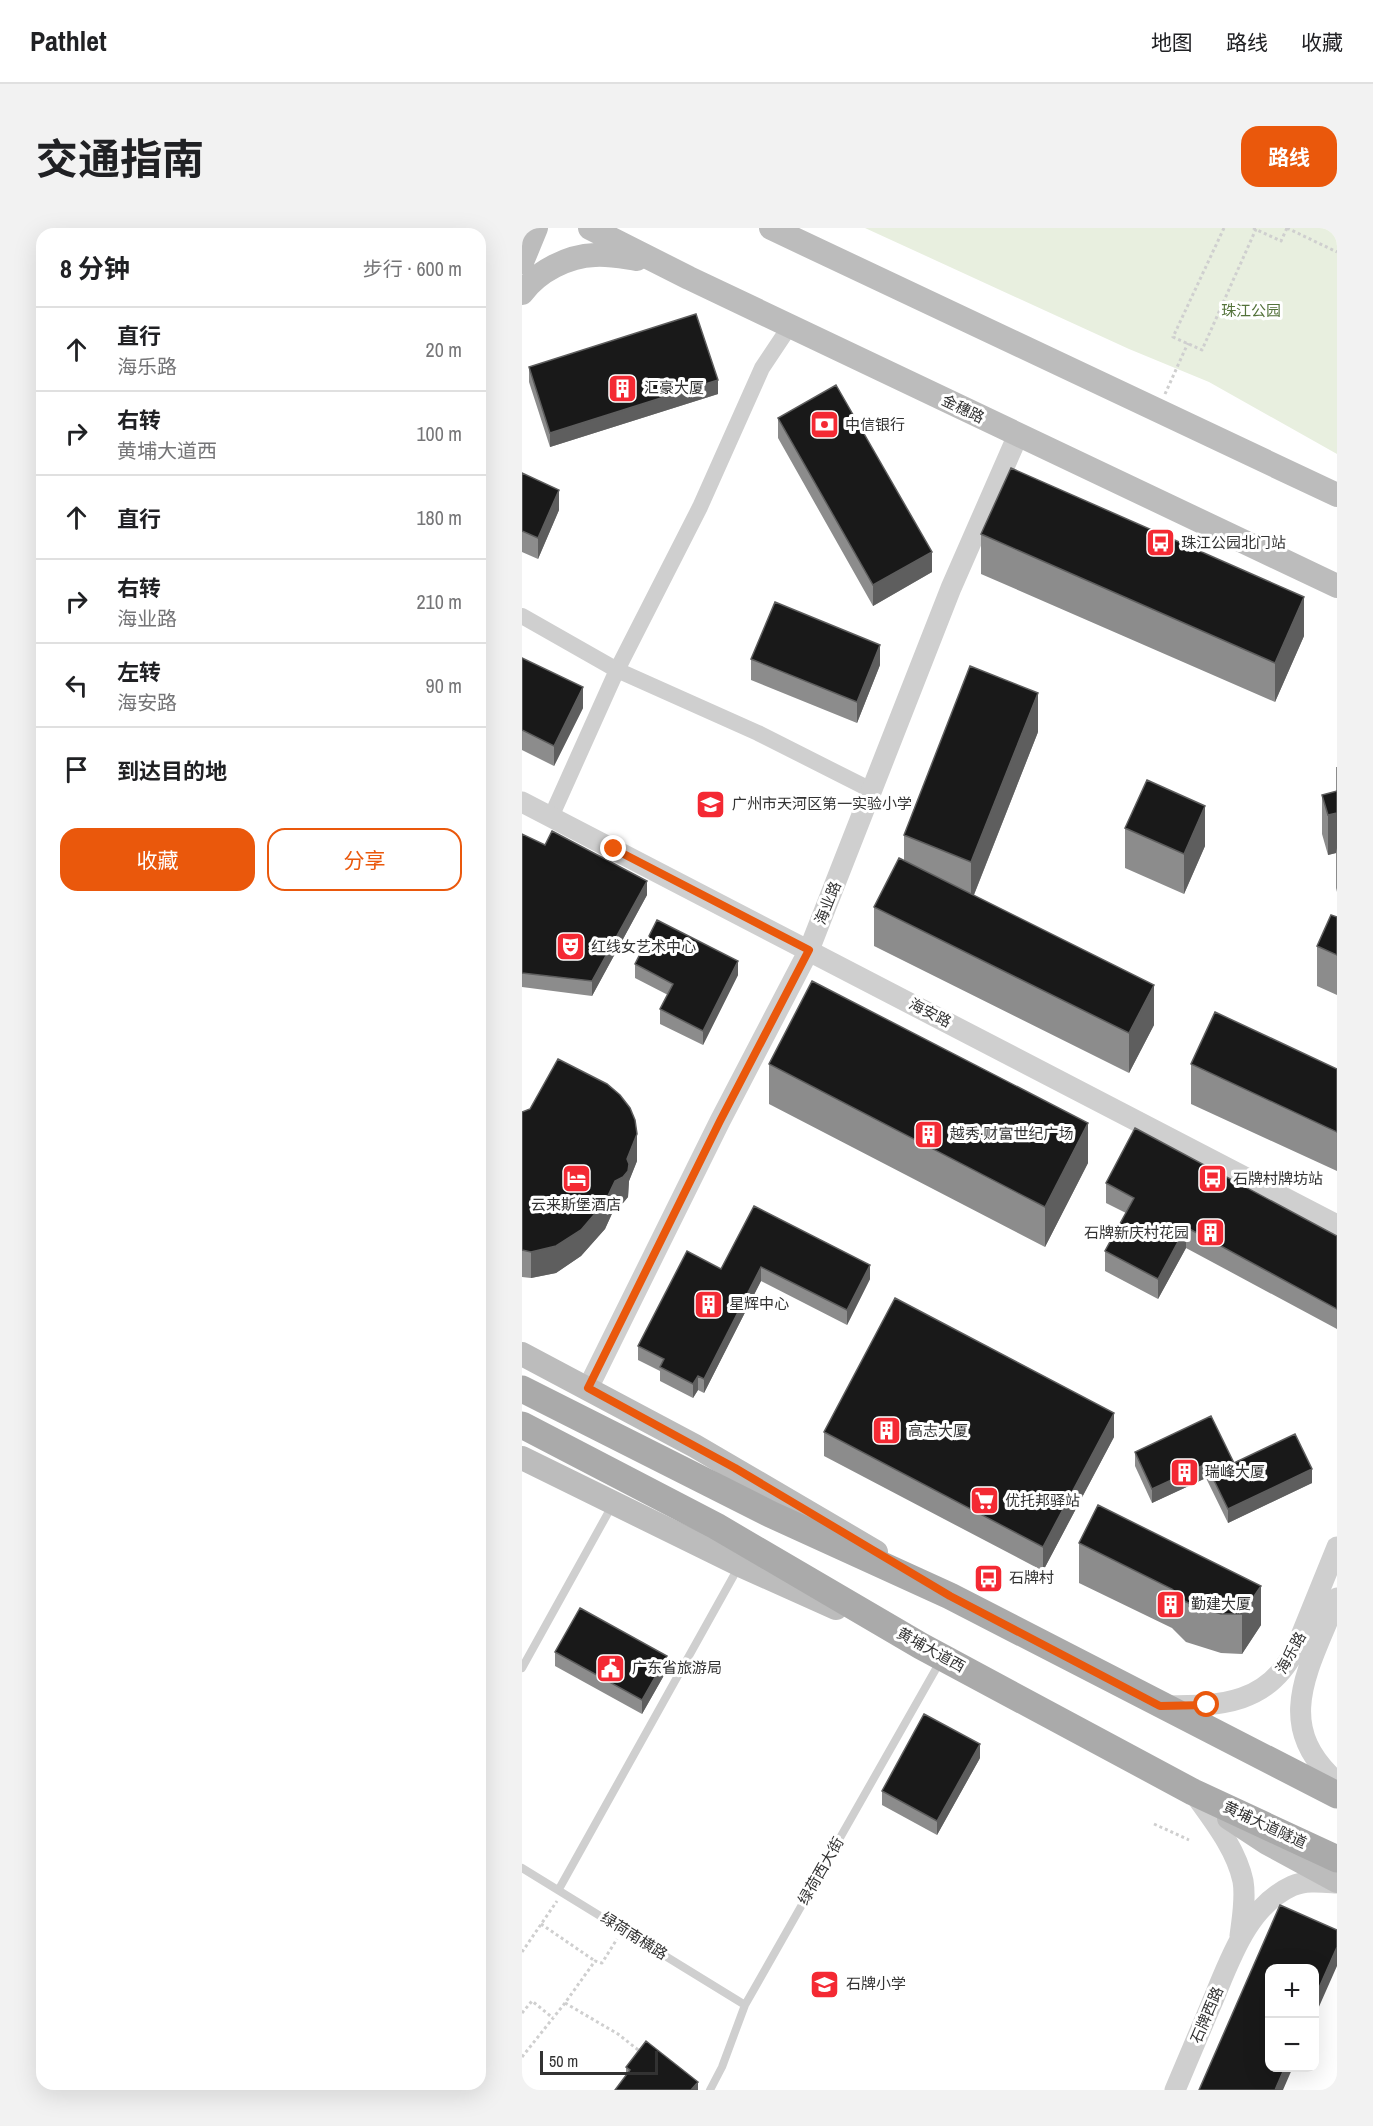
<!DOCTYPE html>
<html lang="zh">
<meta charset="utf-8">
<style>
body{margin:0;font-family:"Archivo Narrow","Noto Sans SC",sans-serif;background:#f2f2f2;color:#202124}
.controls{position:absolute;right:18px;bottom:18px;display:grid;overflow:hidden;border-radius:12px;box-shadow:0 6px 24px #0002}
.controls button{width:54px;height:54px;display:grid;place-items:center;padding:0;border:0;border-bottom:2px solid #e0e0e0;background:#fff;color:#202124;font:30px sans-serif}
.scale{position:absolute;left:18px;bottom:15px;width:118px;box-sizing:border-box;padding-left:6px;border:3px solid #323232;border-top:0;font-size:16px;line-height:21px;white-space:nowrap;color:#323232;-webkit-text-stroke:4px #fff;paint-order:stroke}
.stop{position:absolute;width:18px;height:18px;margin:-14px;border:4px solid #ea580c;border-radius:50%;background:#fff}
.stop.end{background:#ea580c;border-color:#fff;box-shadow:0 2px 6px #0008}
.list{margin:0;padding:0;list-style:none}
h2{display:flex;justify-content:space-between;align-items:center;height:78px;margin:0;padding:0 24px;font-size:26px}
h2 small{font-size:20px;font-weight:400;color:#757577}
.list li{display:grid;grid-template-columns:39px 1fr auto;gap:18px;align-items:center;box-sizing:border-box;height:84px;padding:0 24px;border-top:2px solid #e0e0e0}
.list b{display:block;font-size:22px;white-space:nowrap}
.list p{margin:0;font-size:20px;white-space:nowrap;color:#757577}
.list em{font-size:20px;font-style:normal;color:#757577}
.actions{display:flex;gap:12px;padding:18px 24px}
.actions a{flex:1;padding:14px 0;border:2px solid #ea580c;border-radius:18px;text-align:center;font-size:21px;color:#ea580c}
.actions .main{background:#ea580c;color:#fff}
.icon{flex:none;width:33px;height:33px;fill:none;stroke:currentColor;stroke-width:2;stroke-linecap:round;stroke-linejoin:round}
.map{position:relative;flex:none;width:815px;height:1862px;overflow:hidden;border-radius:18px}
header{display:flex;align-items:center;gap:36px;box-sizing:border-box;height:84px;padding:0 30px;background:#fff;border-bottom:2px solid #e0e0e0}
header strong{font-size:28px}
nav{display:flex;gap:33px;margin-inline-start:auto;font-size:21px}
.intro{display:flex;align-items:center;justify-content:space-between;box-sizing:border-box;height:144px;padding:0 36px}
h1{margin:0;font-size:42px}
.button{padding:15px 27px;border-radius:18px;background:#ea580c;color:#fff;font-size:21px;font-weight:700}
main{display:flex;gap:36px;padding:0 36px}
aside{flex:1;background:#fff;border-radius:18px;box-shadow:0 6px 24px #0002}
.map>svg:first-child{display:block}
.green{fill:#e8efdf}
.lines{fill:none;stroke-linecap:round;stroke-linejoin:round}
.path{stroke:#cfcfcf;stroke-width:3;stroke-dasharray:3 3;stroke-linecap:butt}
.service{stroke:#cfcfcf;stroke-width:8}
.minor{stroke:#cfcfcf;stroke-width:16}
.tertiary{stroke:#cfcfcf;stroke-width:21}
.secondary{stroke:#bcbcbc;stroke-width:24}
.primary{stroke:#aaa;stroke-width:27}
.wall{fill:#8c8c8c}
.shaded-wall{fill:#5e5e5e}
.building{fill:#191919;stroke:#5e5e5e;stroke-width:1.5}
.route{stroke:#ea580c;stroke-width:8}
.labels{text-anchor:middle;stroke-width:6;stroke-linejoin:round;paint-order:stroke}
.park-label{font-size:15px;fill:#53723a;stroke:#fff}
.poi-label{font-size:15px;fill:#323232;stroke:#fff;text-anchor:start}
.street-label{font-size:15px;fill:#323232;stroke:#fff}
</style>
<header>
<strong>Pathlet</strong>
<nav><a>地图</a><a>路线</a><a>收藏</a></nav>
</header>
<div class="intro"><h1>交通指南</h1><a class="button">路线</a></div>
<main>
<aside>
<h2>8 分钟<small>步行 · 600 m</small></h2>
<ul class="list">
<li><svg class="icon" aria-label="ahead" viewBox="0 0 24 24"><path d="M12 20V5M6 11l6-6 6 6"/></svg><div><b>直行</b><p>海乐路</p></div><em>20 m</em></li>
<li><svg class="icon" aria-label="right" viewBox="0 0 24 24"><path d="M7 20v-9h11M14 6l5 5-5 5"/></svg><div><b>右转</b><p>黄埔大道西</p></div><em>100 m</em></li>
<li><svg class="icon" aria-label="ahead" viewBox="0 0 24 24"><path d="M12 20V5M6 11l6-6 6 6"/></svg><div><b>直行</b></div><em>180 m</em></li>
<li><svg class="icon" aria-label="right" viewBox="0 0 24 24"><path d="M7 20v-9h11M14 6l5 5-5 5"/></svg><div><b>右转</b><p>海业路</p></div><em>210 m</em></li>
<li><svg class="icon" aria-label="left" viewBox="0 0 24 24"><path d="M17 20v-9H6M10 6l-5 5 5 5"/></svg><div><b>左转</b><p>海安路</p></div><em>90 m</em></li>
<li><svg class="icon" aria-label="arrive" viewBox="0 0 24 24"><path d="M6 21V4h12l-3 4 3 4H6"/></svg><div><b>到达目的地</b></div></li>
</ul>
<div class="actions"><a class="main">收藏</a><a>分享</a></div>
</aside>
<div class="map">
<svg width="815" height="1862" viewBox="0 0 815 1862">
<rect width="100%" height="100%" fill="#fff"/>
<path class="green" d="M 343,0 L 815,0 L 815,226 L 687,154 L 607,121 Z"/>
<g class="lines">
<path class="path" d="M 702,0 L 651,109 L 680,122 L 734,1
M 731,0 L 759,13 L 765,0
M 765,0 L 815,24
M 643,166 L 666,115
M 632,1596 L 667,1612
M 19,1696 L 73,1733
M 0,1724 L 35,1673
M 43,1775 L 96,1806 L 120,1825
M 0,1785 L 10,1773 L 31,1790
M 0,1829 L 43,1775 L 73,1733 L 80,1735 L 95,1711"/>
<path class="service" d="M 0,1440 L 91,1276
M 0,1640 L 223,1777
M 37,1661 L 216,1340
M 188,1862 L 200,1839 L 223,1777 L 419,1432"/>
<path class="minor" d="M 0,388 L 95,442 L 236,505 L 349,562
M 29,589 L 95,442 L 178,279 L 240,140 L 268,98"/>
<path class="tertiary" d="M 0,574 L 815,997
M 66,1160 L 198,893 L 287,722 L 429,360 L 496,207
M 815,1370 C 789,1438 748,1496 815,1554
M 643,1478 C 700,1478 747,1476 774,1420 L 815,1319
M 671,1564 C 690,1591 714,1620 721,1653 C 724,1671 720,1691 718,1708
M 653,1862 C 665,1834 677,1805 689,1777 C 707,1735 724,1679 770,1658 C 783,1652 800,1654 815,1655"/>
<path class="secondary" d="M 68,0 L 167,50 L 815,358
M 249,0 L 815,267
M 0,34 L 14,0
M 0,65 C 16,43 46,28 73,27 C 87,26 101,29 115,31
M 0,1126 L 173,1218 L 354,1324
M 0,1230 L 218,1337 L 314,1380
M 707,1590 L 745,1615 L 815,1653"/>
<path class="primary" d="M 0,1161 L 248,1286 L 428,1368 L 815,1567
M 0,1197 L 194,1298 L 399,1418 L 671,1564 L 815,1631"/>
</g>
<path class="wall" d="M 7,139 L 196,166 L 28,219 L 7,154 Z
M 256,190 L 410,344 L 351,378 L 256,210 Z
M 0,245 L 37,282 L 16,331 L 0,324 Z
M 459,306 L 782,408 L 753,474 L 459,346 Z
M 0,430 L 61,480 L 32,538 L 0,522 Z
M 229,431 L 358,437 L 335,495 L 229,452 Z
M 516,504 L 452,667 L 632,797 L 607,845 L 352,718 L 352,679 L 382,632 L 382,607 Z
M 814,539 L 815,539 L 815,664 L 814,660 L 814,625 L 806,627 L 800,606 L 800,567 L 814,564 Z
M 603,600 L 683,618 L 662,666 L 603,640 Z
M 0,606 L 125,667 L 70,768 L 0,759 Z
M 815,689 L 815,767 L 795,758 L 795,718 Z
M 113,736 L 216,747 L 181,817 L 138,796 L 138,781 L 146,767 L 113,750 Z
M 247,836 L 566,935 L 523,1019 L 247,876 Z
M 669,836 L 815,841 L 815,943 L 669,876 Z
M 0,884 L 115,933 L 107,953 L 106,969 L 101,975 L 93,979 L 83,1001 L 59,1028 L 34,1045 L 9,1050 L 0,1049 Z
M 584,955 L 815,1008 L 815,1101 L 664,1020 L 636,1071 L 583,1043 L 583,1023 L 604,985 L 584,975 Z
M 232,978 L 348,1051 L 325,1097 L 239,1053 L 182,1165 L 176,1162 L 171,1170 L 138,1153 L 138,1143 L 116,1132 L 116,1118 L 199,1041 Z
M 302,1204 L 592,1209 L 521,1343 L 302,1228 Z
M 613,1224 L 712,1235 L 790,1255 L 706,1295 L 684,1250 L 630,1275 L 613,1238 Z
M 576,1277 L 739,1397 L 720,1426 L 699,1425 L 664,1414 L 650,1400 L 557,1355 L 557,1315 Z
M 33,1424 L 145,1442 L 120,1486 L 33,1438 Z
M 458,1530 L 415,1607 L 360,1577 L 360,1563 Z
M 104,1839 L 176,1862 L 104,1848 Z"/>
<path class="shaded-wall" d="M 196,152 L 196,166 L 28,219 L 28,205 Z
M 37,262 L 37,282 L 16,331 L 16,310 Z
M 410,324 L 410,344 L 351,378 L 351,357 Z
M 782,369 L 782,408 L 753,474 L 753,435 Z
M 358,417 L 358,437 L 335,495 L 335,474 Z
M 61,459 L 61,480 L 32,538 L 32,518 Z
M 516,465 L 516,504 L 449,674 L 449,634 Z
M 683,578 L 683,618 L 662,666 L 662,626 Z
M 815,585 L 815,625 L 814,620 L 814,625 L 806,627 L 806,587 Z
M 125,653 L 125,667 L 70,768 L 70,753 Z
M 216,733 L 216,747 L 181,817 L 181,803 Z
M 632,757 L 632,797 L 607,845 L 607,805 Z
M 566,895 L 566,935 L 523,1019 L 523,979 Z
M 115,906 L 115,933 L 107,953 L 106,969 L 101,975 L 93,979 L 83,1001 L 59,1028 L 34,1045 L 9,1050 L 9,1024 L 93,953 L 105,931 Z
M 664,999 L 664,1020 L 636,1071 L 636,1051 Z
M 348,1037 L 348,1051 L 325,1097 L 325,1082 Z
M 239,1039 L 239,1053 L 182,1165 L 182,1151 Z
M 176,1148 L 176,1162 L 171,1170 L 171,1156 Z
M 592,1185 L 592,1209 L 521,1343 L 521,1319 Z
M 684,1236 L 684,1250 L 630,1275 L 630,1261 Z
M 790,1241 L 790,1255 L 706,1295 L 706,1281 Z
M 739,1358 L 739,1397 L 720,1426 L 720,1386 Z
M 145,1428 L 145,1442 L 120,1486 L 120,1472 Z
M 458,1516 L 458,1530 L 415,1607 L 415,1593 Z
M 815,1719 L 815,1738 L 792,1790 L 792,1771 Z
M 763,1839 L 771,1839 L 761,1862 L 753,1862 Z
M 176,1854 L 176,1862 L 169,1862 Z"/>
<path class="building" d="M 174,86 L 196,152 L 28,205 L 7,139 Z
M 314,157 L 410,324 L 351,357 L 256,190 Z
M 489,240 L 782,369 L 753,435 L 459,306 Z
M 0,245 L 37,262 L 16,310 L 0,303 Z
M 253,374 L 358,417 L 335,474 L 229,431 Z
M 0,430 L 61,459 L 32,518 L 0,502 Z
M 448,438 L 516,465 L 449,634 L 382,607 Z
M 625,552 L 683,578 L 662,626 L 603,600 Z
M 815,563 L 815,585 L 806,587 L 800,567 Z
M 30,603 L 125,653 L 70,753 L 0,745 L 0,606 L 23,617 Z
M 377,630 L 632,757 L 607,805 L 352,679 Z
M 809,687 L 815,689 L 815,727 L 795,718 Z
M 135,692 L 216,733 L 181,803 L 138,781 L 151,756 L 113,736 Z
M 290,753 L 566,895 L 523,979 L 247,836 Z
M 693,784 L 815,841 L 815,904 L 669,836 Z
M 36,831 L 85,856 L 98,867 L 108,880 L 113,892 L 115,906 L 105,931 L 107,936 L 106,943 L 101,949 L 93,953 L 83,974 L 59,1002 L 34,1018 L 9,1024 L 0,1022 L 0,884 L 8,881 Z
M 613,900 L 815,1008 L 815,1081 L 664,999 L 636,1051 L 583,1023 L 612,970 L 584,955 Z
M 232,978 L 348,1037 L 325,1082 L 239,1039 L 182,1151 L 176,1148 L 171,1156 L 138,1139 L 142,1131 L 116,1118 L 165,1023 L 199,1041 Z
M 373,1070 L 592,1185 L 521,1319 L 302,1204 Z
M 689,1188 L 712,1235 L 773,1206 L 790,1241 L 706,1281 L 684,1236 L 630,1261 L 613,1224 Z
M 576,1277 L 739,1358 L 720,1386 L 699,1386 L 664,1374 L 650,1361 L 557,1315 Z
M 58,1380 L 145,1428 L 120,1472 L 33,1424 Z
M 402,1486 L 458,1516 L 415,1593 L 360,1563 Z
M 758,1677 L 815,1702 L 815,1719 L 792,1771 L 792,1740 L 747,1740 L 747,1839 L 763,1839 L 753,1862 L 677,1862 Z
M 124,1813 L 176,1854 L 169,1862 L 93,1862 L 108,1842 L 104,1839 Z"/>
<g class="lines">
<path class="route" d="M 92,621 L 287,722 L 198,893 L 66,1160 L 213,1240 L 428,1368 L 638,1478 L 685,1477"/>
</g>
<defs>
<symbol id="building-square" viewBox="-11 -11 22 22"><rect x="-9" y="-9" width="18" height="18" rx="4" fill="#f42933" stroke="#fff"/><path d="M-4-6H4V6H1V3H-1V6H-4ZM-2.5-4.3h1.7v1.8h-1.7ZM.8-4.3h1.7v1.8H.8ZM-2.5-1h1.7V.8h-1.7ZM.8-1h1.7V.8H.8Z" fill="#fff"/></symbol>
<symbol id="bank-square" viewBox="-11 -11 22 22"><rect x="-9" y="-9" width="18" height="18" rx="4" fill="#f42933" stroke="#fff"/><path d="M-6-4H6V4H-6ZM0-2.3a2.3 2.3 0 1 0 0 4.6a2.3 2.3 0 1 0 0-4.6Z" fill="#fff"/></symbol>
<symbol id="bus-square" viewBox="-11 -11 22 22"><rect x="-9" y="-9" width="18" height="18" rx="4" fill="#f42933" stroke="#fff"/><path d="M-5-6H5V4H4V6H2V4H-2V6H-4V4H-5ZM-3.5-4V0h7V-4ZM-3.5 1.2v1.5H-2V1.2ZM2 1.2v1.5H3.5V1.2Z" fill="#fff"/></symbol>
<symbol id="school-square" viewBox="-11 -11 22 22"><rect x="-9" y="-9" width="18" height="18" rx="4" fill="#f42933" stroke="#fff"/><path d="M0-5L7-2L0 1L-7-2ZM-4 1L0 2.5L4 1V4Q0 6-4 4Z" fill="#fff"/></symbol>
<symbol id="theatre-square" viewBox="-11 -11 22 22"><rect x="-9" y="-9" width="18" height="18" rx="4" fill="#f42933" stroke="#fff"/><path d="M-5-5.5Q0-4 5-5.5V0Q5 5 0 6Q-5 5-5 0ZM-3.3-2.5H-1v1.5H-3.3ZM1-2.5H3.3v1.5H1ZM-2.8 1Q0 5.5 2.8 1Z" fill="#fff"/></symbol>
<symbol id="hotel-square" viewBox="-11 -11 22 22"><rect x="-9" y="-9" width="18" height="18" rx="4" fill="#f42933" stroke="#fff"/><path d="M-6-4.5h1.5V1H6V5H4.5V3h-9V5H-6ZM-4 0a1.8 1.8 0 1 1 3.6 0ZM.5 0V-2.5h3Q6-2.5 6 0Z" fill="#fff"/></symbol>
<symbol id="supermarket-square" viewBox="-11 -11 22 22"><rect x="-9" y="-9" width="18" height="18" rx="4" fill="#f42933" stroke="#fff"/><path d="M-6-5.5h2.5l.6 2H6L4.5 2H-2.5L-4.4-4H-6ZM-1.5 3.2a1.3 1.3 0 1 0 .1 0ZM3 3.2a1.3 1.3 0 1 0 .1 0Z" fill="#fff"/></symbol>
<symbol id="civic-square" viewBox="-11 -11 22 22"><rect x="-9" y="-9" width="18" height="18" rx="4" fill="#f42933" stroke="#fff"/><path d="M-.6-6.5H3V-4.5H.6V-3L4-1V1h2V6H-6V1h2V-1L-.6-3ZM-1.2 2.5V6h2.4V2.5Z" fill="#fff"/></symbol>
</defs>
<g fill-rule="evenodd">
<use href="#building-square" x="84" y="144" width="33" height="33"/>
<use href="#bank-square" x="286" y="180" width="33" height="33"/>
<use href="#bus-square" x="622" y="298" width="33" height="33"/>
<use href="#school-square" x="172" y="560" width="33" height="33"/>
<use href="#theatre-square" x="32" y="702" width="33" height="33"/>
<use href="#building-square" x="390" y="890" width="33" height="33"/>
<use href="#hotel-square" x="38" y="934" width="33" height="33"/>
<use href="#bus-square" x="674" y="934" width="33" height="33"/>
<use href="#building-square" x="672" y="988" width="33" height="33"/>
<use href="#building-square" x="170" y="1060" width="33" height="33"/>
<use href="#building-square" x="348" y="1186" width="33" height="33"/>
<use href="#building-square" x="646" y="1228" width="33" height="33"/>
<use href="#supermarket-square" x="446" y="1256" width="33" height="33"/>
<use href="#bus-square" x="450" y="1334" width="33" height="33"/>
<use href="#building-square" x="632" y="1360" width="33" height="33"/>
<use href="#civic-square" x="72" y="1424" width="33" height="33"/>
<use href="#school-square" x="286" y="1740" width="33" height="33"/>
</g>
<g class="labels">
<g class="park-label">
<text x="729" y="88">珠江公园</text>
</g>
<g class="poi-label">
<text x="122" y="165">汇豪大厦</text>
<text x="323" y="202">中信银行</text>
<text x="659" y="320">珠江公园北门站</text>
<text x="210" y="581">广州市天河区第一实验小学</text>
<text x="69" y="724">红线女艺术中心</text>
<text x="428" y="911">越秀·财富世纪广场</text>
<text x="711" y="956">石牌村牌坊站</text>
<text x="54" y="982" text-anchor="middle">云来斯堡酒店</text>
<text x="667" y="1010" text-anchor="end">石牌新庆村花园</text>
<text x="207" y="1081">星辉中心</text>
<text x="386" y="1208">高志大厦</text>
<text x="683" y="1249">瑞峰大厦</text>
<text x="483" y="1278">优托邦驿站</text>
<text x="487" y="1355">石牌村</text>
<text x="669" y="1381">勤建大厦</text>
<text x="110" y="1445">广东省旅游局</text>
<text x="324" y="1761">石牌小学</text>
</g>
<g class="street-label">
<text transform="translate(441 181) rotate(26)" y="5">金穗路</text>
<text transform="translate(306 675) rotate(-68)" y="5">海业路</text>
<text transform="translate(408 785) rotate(27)" y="5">海安路</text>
<text transform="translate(409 1422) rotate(29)" y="5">黄埔大道西</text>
<text transform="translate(769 1425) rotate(-61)" y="5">海乐路</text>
<text transform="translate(743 1597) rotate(25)" y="5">黄埔大道隧道</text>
<text transform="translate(299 1643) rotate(-60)" y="5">绿荷西大街</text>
<text transform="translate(112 1708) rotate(32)" y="5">绿荷南横路</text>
<text transform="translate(685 1787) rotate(-67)" y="5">石牌西路</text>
</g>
</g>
</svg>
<div class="controls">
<button>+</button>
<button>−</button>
</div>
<div class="scale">50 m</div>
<div class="stop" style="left:685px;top:1477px"></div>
<div class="stop end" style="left:92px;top:621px"></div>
</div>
</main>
